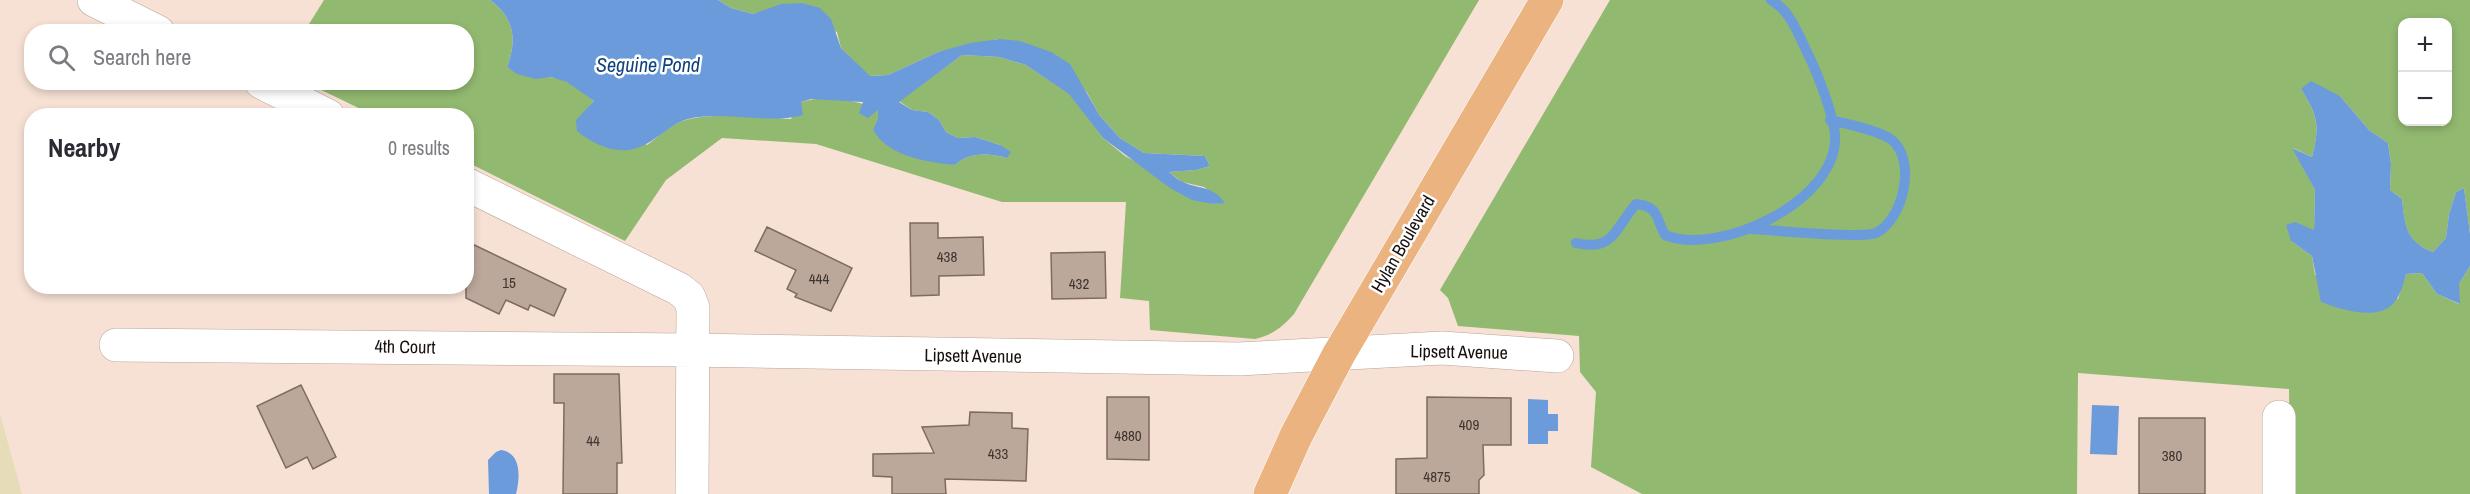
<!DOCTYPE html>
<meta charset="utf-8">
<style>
body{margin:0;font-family:"Archivo Narrow",sans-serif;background:#f7f7f7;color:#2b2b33}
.controls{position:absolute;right:18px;top:18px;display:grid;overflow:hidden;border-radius:12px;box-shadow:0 3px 9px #0003}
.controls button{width:54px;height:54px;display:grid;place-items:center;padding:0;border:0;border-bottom:2px solid #e1e1e2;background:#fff;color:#2b2b33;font:30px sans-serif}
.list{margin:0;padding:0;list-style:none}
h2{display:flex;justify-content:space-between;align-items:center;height:78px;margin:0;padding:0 24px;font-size:26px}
h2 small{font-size:20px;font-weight:400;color:#7c7c81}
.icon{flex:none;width:33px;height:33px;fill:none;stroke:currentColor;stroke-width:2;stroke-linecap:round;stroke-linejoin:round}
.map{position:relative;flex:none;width:2470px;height:494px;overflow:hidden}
.search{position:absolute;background:#fff;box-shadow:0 3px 9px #0003;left:24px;top:24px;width:450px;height:66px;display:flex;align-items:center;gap:15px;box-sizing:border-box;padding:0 21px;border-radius:24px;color:#7c7c81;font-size:22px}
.panel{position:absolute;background:#fff;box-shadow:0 3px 9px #0003;left:24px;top:108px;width:450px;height:186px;border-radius:24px}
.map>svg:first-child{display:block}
.forest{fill:#92b970;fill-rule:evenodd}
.sand{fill:#e6dcb7}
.water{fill:#6b9bdb}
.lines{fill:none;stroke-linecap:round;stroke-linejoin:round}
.stream{stroke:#6b9bdb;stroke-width:10}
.building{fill:#bca79b;stroke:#7e6a5f;stroke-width:1.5}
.street-casing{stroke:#b8a497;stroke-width:34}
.primary-casing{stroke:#fff;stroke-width:34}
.street{stroke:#fff;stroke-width:33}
.primary{stroke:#ebb37f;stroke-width:33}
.labels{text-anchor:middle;stroke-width:5;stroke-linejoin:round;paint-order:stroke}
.number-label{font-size:15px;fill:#40352f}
.street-label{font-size:18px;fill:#160f0b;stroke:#fff}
.water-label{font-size:20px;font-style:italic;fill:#10417b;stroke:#fff}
</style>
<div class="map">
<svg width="2470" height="494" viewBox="0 0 2470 494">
<rect width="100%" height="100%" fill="#f7e1d4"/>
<path class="forest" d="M 324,0 L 490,0 C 515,18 517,41 507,67 C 530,83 545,72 566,81 C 576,86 585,94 594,101 L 588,108 L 647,145 C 657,138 667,128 678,123 C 701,111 764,117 791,119 L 801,102 C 824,95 857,99 878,110 L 878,119 L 927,160 L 955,165 C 970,152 988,153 1007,158 L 1000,145 L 975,137 L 958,138 L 946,132 L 939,120 L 928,112 L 912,110 L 899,101 L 962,55 L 999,57 L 1026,65 L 1070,94 L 1103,138 L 1125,156 L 1213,204 L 1224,202 L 1204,187 L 1182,182 L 1169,172 L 1196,170 L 1210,166 L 1205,156 L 1144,153 L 1120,138 L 1100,116 L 1086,91 L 998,39 L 938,52 L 888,75 L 869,76 L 841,48 L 837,32 L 766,10 L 753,14 L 731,8 L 718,0 L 1479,0 L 1294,314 C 1282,327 1273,335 1255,339 L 1150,330 L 1149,301 L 1120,298 L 1126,202 L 1002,202 L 816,144 L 722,138 L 666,180 L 625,241 L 467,162 L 466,116 L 373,115 L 307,83 L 466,82 L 466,32 L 304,32 Z
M 1610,0 L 2470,0 L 2470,234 L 2464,188 L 2456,192 L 2449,214 L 2446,238 L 2433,252 C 2405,241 2405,226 2402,199 L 2390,190 L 2391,164 L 2388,143 L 2369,130 L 2340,96 L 2301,89 C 2318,116 2320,126 2312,157 L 2293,148 L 2315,190 L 2314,231 L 2291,241 L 2312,256 L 2315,275 L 2398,299 L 2406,274 L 2422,273 L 2437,294 L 2459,304 L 2459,284 L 2470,266 L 2470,494 L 2290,494 L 2289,389 L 2078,373 L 2077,494 L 1642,494 L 1591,467 L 1596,392 L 1580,372 L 1579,336 L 1458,326 L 1448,298 L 1440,290 ZM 2402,22 L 2448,22 L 2448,122 L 2402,122 Z"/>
<path class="sand" d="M 0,414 L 22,494 L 0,494 Z"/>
<path class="water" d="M 490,0 L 718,0 L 731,8 L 753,14 L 781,4 L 802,3 L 820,8 L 831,19 L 841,48 L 870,76 L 888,75 L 938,52 L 970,43 L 999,39 L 1020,41 L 1051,52 L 1070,64 L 1100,116 L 1120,138 L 1144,153 L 1205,156 L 1210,166 L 1196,170 L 1169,172 C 1173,175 1177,179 1181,181 C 1198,190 1211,184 1225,203 L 1213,204 L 1192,200 L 1170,188 L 1103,138 L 1069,94 L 1026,65 L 999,57 L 962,55 L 899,102 L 912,110 L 928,112 L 939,120 L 946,132 L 958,138 L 975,137 L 1000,145 L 1011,152 L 1007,158 C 988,153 970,152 955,165 C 927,162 889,157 873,130 L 878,119 L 878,110 L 868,118 L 859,113 L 863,102 L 811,99 L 801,102 L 803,115 C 771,125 723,110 688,119 C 666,125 653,147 628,150 C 609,152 591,142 577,131 L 576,120 L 594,101 L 567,82 L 551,77 L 536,79 L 517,74 L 507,67 C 517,41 515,18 490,0 Z
M 2311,81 L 2340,96 L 2369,130 L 2388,143 L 2391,164 L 2390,190 L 2402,199 C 2405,225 2405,241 2433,252 L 2446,238 L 2449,214 L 2456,192 L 2464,188 L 2470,234 L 2470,266 L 2459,284 L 2460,304 L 2437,294 L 2422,273 L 2406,274 C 2404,282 2402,290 2398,297 C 2384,324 2342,310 2321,302 L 2312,256 L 2291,241 L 2286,225 L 2295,222 L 2314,230 L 2315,190 L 2292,148 L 2312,157 C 2320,125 2318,116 2301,89 Z
M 1528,399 L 1548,400 L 1548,414 L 1558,414 L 1558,431 L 1548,431 L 1548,444 L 1528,444 Z
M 2092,405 L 2119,406 L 2117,455 L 2090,454 Z
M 501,450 C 522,453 520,478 516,494 L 489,494 L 488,460 L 496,452 Z"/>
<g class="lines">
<path class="stream" d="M 1751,229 C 1773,230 1861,239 1876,233 C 1903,220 1917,161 1892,140 C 1878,130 1847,124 1830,120
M 1576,243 C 1614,252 1615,228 1636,204 C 1660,207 1655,217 1665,235 C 1719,257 1839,201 1835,135 C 1833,113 1817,72 1807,52 C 1798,34 1790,10 1771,0"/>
</g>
<path class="building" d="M 910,223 L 938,223 L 938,238 L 983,237 L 984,275 L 939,276 L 939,295 L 911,296 Z
M 767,227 L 852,268 L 831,311 L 795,297 L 797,294 L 787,289 L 796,270 L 755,251 Z
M 466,241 L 566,289 L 554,316 L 530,305 L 528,310 L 506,300 L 499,314 L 466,298 Z
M 1105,252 L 1106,298 L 1052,299 L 1051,253 Z
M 554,374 L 619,374 L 622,463 L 617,463 L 617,494 L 563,494 L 564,403 L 554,403 Z
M 301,385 L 336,457 L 313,469 L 307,457 L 286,468 L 257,406 Z
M 1107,397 L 1149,397 L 1149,460 L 1107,459 Z
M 1427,397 L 1511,398 L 1511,445 L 1483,445 L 1484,475 L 1479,480 L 1479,494 L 1396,494 L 1396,459 L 1427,458 Z
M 970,412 L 1012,413 L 1012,428 L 1028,429 L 1026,481 L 945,479 L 946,494 L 892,494 L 892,477 L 873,476 L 873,454 L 934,453 L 922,427 L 969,425 Z
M 2139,418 L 2205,418 L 2205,494 L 2139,494 Z"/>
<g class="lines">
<defs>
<path id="street" d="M 94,0 L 158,32
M 261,82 L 328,116
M 466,184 L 679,289 L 689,297 L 693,308 L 692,494
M 116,345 L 693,350 L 1239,359 L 1442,348 L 1557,356
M 2279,417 L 2279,494"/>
<path id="primary" d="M 1270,494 L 1296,436 L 1339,354 L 1547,0"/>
</defs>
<use href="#street" class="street-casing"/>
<use href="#primary" class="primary-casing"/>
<use href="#street" class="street"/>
<use href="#primary" class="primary"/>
</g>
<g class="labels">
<g class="number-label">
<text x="947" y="262">438</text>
<text x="819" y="284">444</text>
<text x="509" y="288">15</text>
<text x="1079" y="289">432</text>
<text x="1469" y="430">409</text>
<text x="1128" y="441">4880</text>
<text x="593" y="446">44</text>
<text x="998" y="459">433</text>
<text x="2172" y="461">380</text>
<text x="1437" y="482">4875</text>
</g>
<g class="street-label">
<text transform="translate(1403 244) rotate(-60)" y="6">Hylan Boulevard</text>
<text transform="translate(405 347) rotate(1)" y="6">4th Court</text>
<text transform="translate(1459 352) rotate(1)" y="6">Lipsett Avenue</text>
<text transform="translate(973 356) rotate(1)" y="6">Lipsett Avenue</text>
</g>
<g class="water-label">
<text x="648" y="72">Seguine Pond</text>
</g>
</g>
</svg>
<div class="controls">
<button>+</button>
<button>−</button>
</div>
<div class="search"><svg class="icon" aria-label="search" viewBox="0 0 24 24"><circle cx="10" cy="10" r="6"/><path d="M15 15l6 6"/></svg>Search here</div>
<section class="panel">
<h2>Nearby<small>0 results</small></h2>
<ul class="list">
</ul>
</section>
</div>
